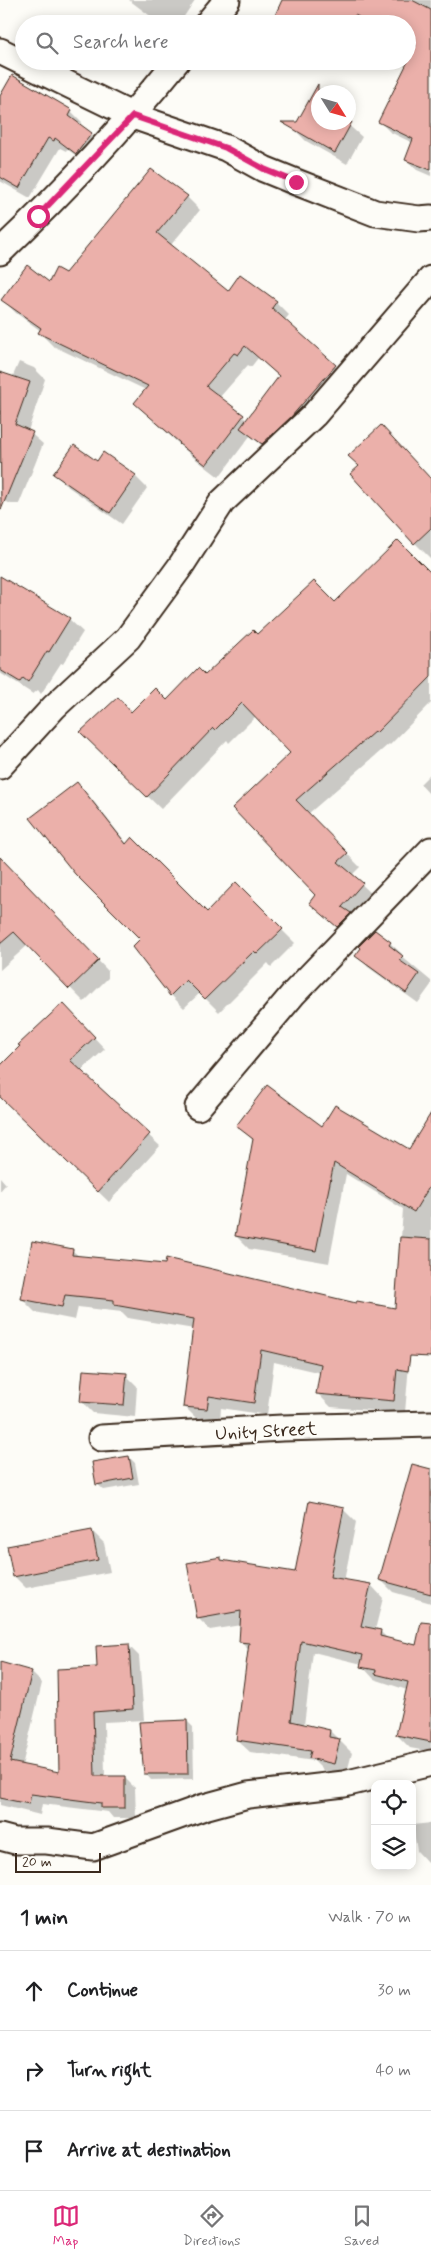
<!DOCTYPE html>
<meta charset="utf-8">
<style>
body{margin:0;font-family:Mynerve,sans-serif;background:#f2f2f2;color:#202124}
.controls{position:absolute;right:15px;bottom:15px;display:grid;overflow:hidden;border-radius:10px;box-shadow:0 2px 12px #0003}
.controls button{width:45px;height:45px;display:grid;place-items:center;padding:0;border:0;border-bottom:1px solid #e0e0e0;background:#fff;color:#202124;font:25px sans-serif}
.compass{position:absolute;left:311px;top:85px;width:45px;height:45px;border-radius:50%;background:#fff;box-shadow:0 2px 12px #0003;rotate:127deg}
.scale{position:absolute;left:15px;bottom:12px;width:86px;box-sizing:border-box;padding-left:5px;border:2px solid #3b2a1e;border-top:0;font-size:14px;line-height:18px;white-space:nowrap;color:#3b2a1e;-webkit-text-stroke:4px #fdfcf7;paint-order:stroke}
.stop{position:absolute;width:15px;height:15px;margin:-11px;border:4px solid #db2777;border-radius:50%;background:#fff}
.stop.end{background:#db2777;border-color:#fff;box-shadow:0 1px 5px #0008}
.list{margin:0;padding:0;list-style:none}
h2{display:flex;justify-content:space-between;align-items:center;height:65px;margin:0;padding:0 20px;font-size:21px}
h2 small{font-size:16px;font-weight:400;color:#757577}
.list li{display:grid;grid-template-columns:32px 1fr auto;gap:15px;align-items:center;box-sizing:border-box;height:80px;padding:0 20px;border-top:1px solid #e0e0e0}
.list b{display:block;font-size:19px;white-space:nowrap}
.list em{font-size:16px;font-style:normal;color:#757577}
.icon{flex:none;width:28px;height:28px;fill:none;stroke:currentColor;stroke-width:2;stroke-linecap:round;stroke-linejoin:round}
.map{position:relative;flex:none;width:431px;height:1885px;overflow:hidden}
.search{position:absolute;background:#fff;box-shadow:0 2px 12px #0003;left:15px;right:15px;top:15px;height:55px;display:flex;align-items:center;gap:12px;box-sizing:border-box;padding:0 18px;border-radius:28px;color:#757577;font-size:19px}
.sheet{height:305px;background:#fff}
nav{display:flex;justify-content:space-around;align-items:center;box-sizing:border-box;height:70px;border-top:1px solid #e0e0e0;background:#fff;font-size:14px;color:#757577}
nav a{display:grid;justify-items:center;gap:2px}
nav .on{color:#db2777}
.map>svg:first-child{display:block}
.shadow{fill:#0003;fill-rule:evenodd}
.building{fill:#ebb0aa;stroke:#3b2a1e}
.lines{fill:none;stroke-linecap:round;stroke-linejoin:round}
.minor-casing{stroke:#3b2a1e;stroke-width:29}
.minor{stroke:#fdfcf7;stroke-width:25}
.route{stroke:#db2777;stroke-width:6}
.labels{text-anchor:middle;stroke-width:4;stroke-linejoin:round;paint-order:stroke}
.street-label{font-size:19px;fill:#3b2a1e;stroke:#fdfcf7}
</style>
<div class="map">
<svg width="431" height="1885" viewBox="0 0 431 1885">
<rect width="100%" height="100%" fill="#fdfcf7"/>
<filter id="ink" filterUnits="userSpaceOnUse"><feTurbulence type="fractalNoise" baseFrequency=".02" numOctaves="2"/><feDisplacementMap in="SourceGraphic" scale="10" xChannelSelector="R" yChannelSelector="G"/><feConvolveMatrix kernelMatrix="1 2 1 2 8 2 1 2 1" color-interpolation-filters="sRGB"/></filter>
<g filter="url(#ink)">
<path class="shadow" d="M 129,0 L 195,0 L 179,24 L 161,24 Z
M 283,0 L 431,0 L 431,58 L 407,47 L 407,24 L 310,24 Z
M 338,61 L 352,61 L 350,67 Z
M 431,66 L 431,176 L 417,170 L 406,160 L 413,143 L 390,132 L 380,122 Z
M 0,98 L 71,111 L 82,122 L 80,126 L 102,145 L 88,164 L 67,149 L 66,151 L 60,148 L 30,198 L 0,181 Z
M 309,102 L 318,108 L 318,122 L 345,122 L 362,137 L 347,164 L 306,141 L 294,129 Z
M 152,171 L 187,197 L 200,210 L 170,246 L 228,293 L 276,302 L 289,315 L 284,321 L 348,378 L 276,456 L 250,436 L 219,477 L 193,457 L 135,403 L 146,390 L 53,346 L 40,333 L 41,331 L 16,313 L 3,300 L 49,283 L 66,274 ZM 258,358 L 280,377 L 248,421 L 219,398 L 248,365 L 251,367 Z
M 19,362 L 34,368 L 45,379 L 28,431 L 43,444 L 19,504 L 11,504 L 0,499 L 0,374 L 12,378 Z
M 97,463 L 135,476 L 147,488 L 122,524 L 67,486 L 55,474 Z
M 360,466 L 431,480 L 431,559 L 415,543 Z
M 0,579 L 69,619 L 83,632 L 63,664 L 61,663 L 41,694 L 38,690 L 33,694 L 0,673 Z
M 336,604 L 431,627 L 431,703 L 390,745 L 389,744 L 308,814 L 360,867 L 352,875 L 375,897 L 351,940 L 311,903 L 317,895 L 283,862 L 291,753 L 256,716 L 229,743 L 227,740 L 161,809 L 95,746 L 132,713 L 167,702 L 205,677 L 257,636 Z
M 431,773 L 431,796 L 420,784 Z
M 77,784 L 90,797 L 127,844 L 207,913 L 236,884 L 295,943 L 271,967 L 268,963 L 219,1012 L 200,993 L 184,1008 L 171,995 L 133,947 L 142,939 Z
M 0,874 L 21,880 L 108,971 L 108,978 L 84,1002 L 28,945 L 0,970 Z
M 390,943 L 402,954 L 401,956 L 431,981 L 431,985 L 418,1003 L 368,967 L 357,955 Z
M 74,1016 L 105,1049 L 80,1072 L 160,1146 L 109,1202 L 54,1149 L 56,1136 L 50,1147 L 0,1095 L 0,1068 Z
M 431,1115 L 431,1353 L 410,1352 L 405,1413 L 331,1407 L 318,1394 L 321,1373 L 274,1362 L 267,1415 L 221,1408 L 220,1422 L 197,1419 L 184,1406 L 194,1329 L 128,1318 L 122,1312 L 78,1307 L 75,1320 L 35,1312 L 22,1299 L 33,1242 L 73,1251 L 80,1257 L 357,1305 L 396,1310 L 403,1209 L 346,1174 L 329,1263 L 249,1249 L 236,1236 L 254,1141 L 238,1126 L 323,1127 L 409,1151 Z
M 0,1177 L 6,1184 L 0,1191 Z
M 125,1374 L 137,1386 L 135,1417 L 93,1413 L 81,1401 Z
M 129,1457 L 135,1463 L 139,1484 L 104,1490 L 97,1484 Z
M 431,1470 L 431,1603 L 393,1592 L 381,1580 Z
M 343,1509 L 356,1522 L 344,1581 L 371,1585 L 383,1598 L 375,1630 L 380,1631 L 388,1639 L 431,1648 L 431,1752 L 410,1748 L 397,1735 L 407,1690 L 374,1679 L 362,1666 L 362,1664 L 313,1652 L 304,1725 L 330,1731 L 352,1753 L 346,1776 L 323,1770 L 314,1761 L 250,1752 L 237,1740 L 249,1650 L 240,1642 L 241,1625 L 210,1630 L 198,1618 L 220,1558 L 224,1562 L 296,1573 Z
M 92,1531 L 104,1543 L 110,1572 L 26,1588 L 14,1576 Z
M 128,1645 L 139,1656 L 144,1720 L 104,1722 L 105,1777 L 124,1777 L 135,1788 L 136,1818 L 113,1818 L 108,1812 L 42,1804 L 40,1815 L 0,1805 L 0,1663 L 31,1672 L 42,1683 L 22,1766 L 60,1774 Z
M 187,1721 L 193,1727 L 194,1779 L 151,1780 L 145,1773 Z
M 431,1823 L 431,1862 L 428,1863 L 417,1851 L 413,1825 Z"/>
<path class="building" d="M 282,0 L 412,0 L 431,10 L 431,170 L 405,160 L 413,139 L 378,122 L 416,45 L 407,41 L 407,24 L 372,24 L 355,15 L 351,24 L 271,24 Z
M 12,75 L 72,110 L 69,116 L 92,133 L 76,154 L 55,138 L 54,141 L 48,138 L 19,188 L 0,177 L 0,96 Z
M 318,84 L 318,122 L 352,122 L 335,153 L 281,122 L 297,122 Z
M 151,169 L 188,196 L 157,233 L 228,291 L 240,274 L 277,301 L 272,308 L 336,365 L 291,417 L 262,444 L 240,428 L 279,376 L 245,346 L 238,355 L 234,353 L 206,386 L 244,415 L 206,465 L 179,444 L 180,443 L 134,403 L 148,386 L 38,333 L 41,328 L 1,300 L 27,265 L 49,282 L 56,268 L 65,273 Z
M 0,372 L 30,382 L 15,424 L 33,432 L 1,510 Z
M 381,425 L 431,479 L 431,528 L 414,544 L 350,474 L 359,466 L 348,456 Z
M 74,445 L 97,461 L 103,452 L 136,475 L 110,513 L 53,474 Z
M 398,540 L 431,573 L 431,677 L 376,733 L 375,731 L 296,800 L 348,853 L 338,862 L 363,883 L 342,907 L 351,913 L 337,927 L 309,903 L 315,895 L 232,808 L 290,753 L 242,703 L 215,730 L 213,728 L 147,797 L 80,732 L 118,697 L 131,712 L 155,688 L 167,700 L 198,668 L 205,675 L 253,630 L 257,634 L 314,581 L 335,602 Z
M 0,576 L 70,618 L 49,652 L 47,651 L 28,682 L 23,678 L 20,682 L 0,670 Z
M 77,782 L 126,844 L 132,837 L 207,912 L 236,882 L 283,929 L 257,954 L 254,951 L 205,999 L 186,980 L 170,996 L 132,947 L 140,939 L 75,874 L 30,818 Z
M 0,857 L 99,960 L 69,989 L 14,932 L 0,944 Z
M 375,930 L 391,942 L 389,945 L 403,956 L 399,960 L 419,974 L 406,993 L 355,956 L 361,948 L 359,946 Z
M 63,1003 L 95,1037 L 70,1060 L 150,1134 L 98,1192 L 0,1097 L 0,1066 L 20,1046 L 18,1045 Z
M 267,1085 L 322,1126 L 335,1105 L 409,1149 L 431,1113 L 431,1184 L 414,1212 L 334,1163 L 316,1251 L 235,1236 L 253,1139 L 236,1126 Z
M 400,1237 L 431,1239 L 431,1357 L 410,1356 L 408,1371 L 397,1369 L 394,1401 L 316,1394 L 321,1364 L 261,1350 L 254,1403 L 209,1396 L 207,1409 L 183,1407 L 194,1319 L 114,1305 L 114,1300 L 65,1295 L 62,1307 L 21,1299 L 32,1241 L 73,1249 L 72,1255 L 165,1264 L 166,1258 L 356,1303 L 357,1301 L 395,1308 Z
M 83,1370 L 127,1373 L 124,1405 L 80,1402 Z
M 129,1456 L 133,1478 L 96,1485 L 92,1462 Z
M 412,1464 L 431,1469 L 431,1594 L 379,1580 Z
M 309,1501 L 344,1508 L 330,1577 L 371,1584 L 361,1626 L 381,1630 L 380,1636 L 416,1645 L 421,1622 L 431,1623 L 431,1742 L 396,1735 L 408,1682 L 375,1674 L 376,1670 L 360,1667 L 363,1655 L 301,1641 L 291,1721 L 330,1730 L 329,1737 L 340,1739 L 334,1764 L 309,1758 L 311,1751 L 236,1740 L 249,1643 L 239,1642 L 241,1611 L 197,1619 L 187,1563 L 221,1557 L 221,1560 L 295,1572 Z
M 92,1530 L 98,1560 L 13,1577 L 7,1546 Z
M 129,1644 L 133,1709 L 93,1712 L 95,1776 L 125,1776 L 125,1808 L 101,1808 L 101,1803 L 31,1794 L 29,1804 L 0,1798 L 0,1662 L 32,1671 L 10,1762 L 59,1772 L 57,1669 L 97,1667 L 96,1646 Z
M 187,1720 L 188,1774 L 144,1774 L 139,1722 Z"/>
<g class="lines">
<defs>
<path id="minor" d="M 207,24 L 227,0
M 0,51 L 133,116 L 226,148 L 264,169 L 296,182 L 375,213 L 419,219 L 431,218
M 0,252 C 63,192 122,129 177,61
M 0,766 L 54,707 L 128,638 L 180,567 L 222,502 L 314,415 L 431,279
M 198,1107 L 294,993 L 431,850
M 101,1438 L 282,1428 L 431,1424
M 0,1837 L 15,1841 L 47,1841 L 93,1847 L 204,1807 L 248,1795 L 344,1784 L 431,1763"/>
</defs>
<use href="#minor" class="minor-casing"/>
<use href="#minor" class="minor"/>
</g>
</g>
<g class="lines" filter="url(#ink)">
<path class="route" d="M 38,216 L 133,116 L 226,148 L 264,169 L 296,182"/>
</g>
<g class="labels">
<g class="street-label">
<text transform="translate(266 1430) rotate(-3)" y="7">Unity Street</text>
</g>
</g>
</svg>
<div class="controls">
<button><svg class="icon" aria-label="locate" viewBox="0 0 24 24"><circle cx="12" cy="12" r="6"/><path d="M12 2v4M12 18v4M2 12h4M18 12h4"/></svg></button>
<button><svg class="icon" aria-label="layers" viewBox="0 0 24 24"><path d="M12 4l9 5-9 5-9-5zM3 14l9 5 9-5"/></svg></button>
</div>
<svg class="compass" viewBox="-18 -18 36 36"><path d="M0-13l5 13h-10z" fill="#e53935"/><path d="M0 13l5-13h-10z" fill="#757577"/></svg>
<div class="scale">20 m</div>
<div class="stop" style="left:38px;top:216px"></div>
<div class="stop end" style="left:296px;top:182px"></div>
<div class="search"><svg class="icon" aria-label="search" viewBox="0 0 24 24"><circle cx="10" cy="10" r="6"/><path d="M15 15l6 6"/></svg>Search here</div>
</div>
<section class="sheet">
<h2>1 min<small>Walk · 70 m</small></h2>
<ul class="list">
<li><svg class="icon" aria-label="ahead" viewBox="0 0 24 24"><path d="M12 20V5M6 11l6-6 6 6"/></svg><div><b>Continue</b></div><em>30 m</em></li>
<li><svg class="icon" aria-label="right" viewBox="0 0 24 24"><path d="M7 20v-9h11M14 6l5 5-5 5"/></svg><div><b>Turn right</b></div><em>40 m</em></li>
<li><svg class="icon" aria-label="arrive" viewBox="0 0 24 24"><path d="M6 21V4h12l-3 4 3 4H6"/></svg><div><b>Arrive at destination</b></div></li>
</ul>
</section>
<nav>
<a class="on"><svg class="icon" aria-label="map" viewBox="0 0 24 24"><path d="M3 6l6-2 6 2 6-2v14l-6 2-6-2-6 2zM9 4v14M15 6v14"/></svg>Map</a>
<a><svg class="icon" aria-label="directions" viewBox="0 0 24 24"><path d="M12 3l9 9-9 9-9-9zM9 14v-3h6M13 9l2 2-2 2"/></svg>Directions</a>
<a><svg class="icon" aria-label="saved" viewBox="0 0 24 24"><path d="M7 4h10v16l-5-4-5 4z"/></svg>Saved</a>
</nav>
